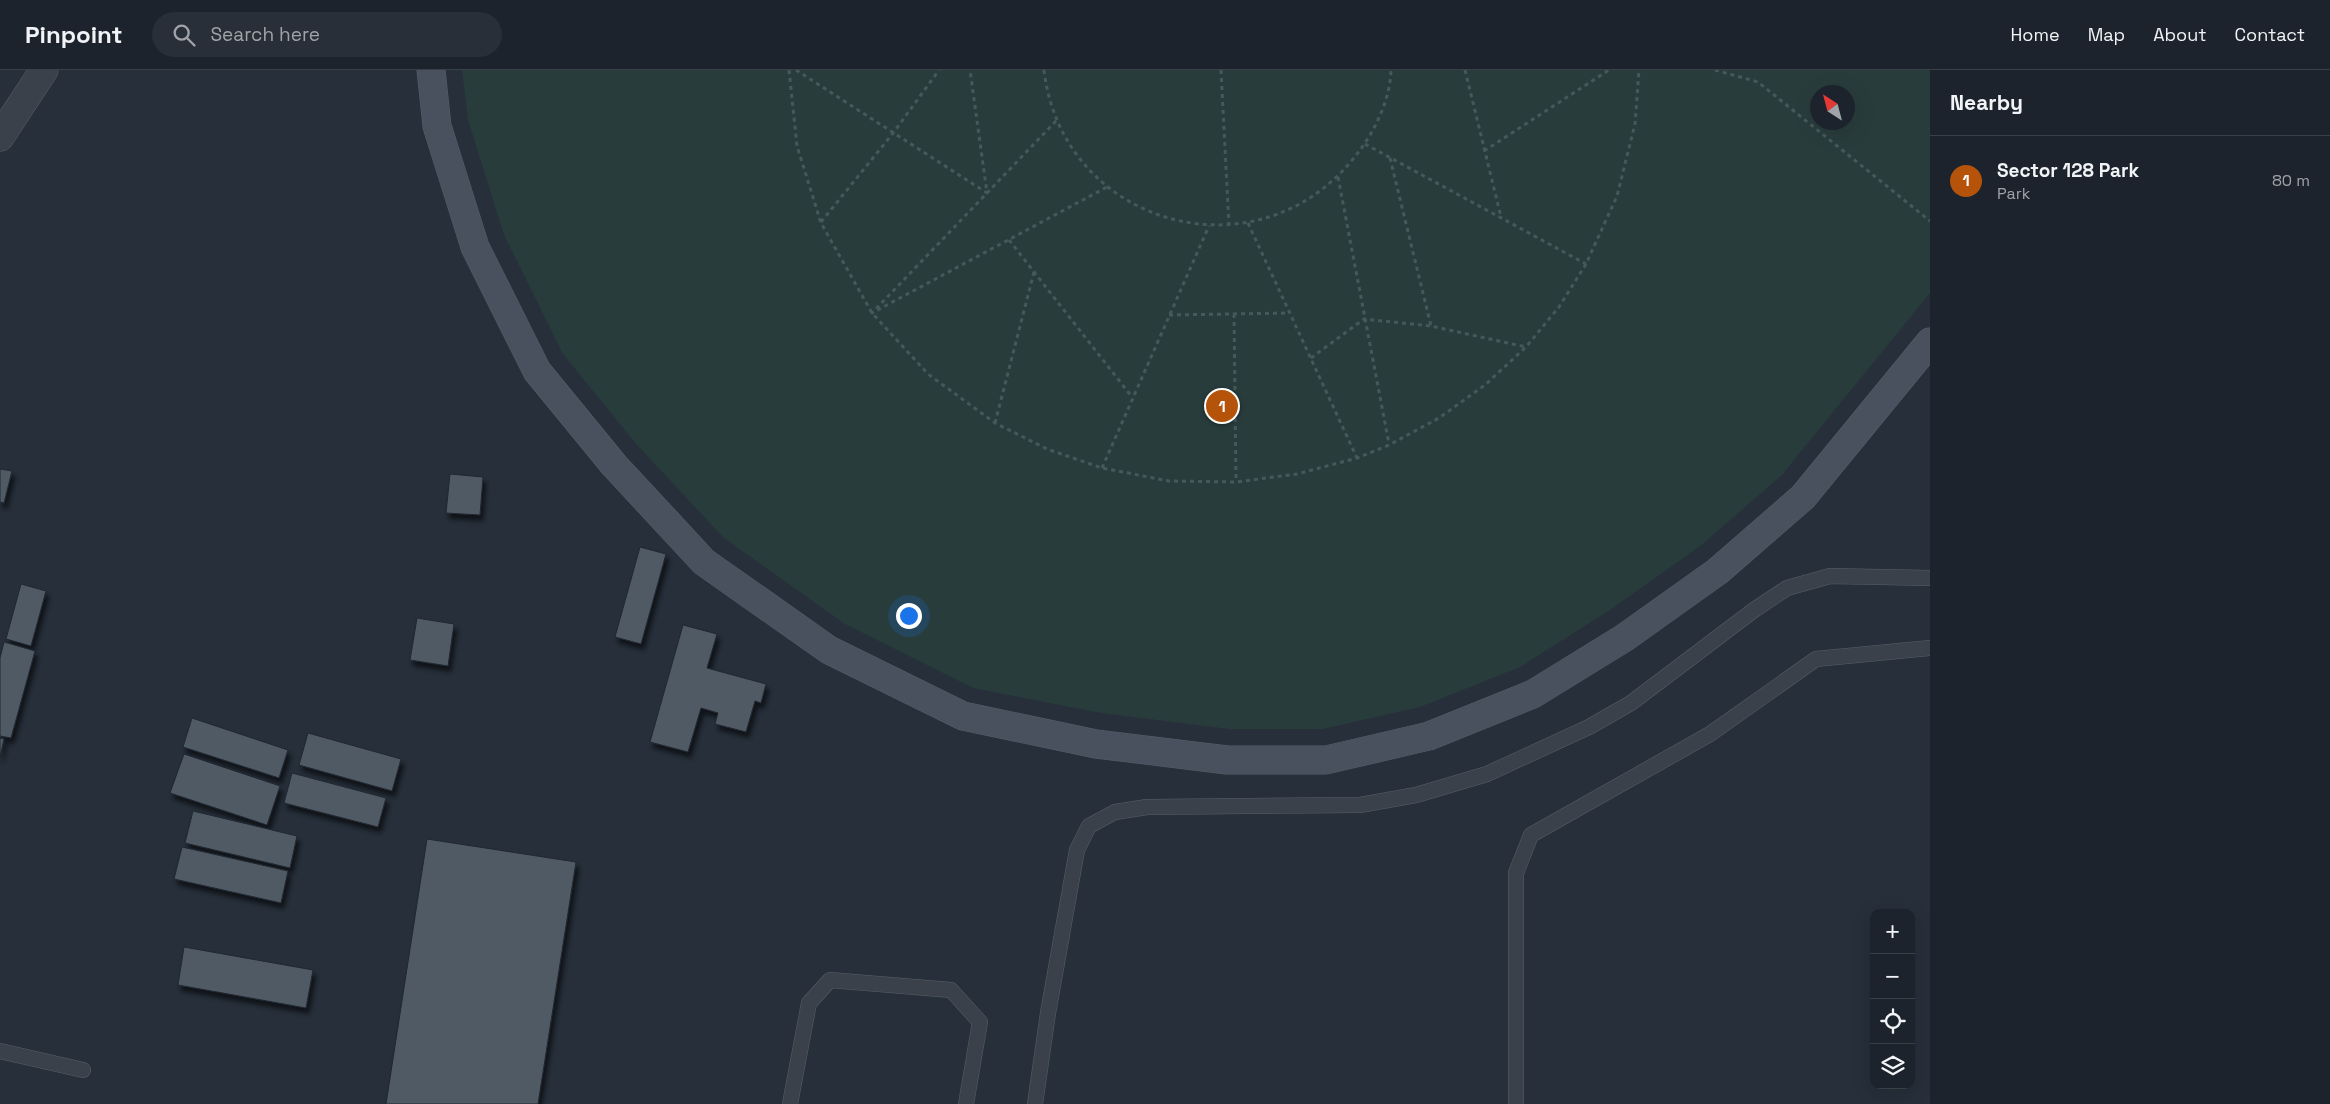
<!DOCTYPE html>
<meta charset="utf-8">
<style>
body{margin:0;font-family:"Space Grotesk",sans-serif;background:#292f38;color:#f1f3f6}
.controls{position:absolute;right:15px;bottom:15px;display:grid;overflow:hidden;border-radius:10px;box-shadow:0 5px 20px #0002}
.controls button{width:45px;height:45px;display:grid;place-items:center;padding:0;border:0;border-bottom:1px solid #3a4048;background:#1c232c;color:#f1f3f6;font:25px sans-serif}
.compass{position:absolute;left:1810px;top:15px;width:45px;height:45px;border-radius:50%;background:#1c232c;box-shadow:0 5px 20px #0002;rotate:324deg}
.you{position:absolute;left:908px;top:545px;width:18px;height:18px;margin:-12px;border:4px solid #fff;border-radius:50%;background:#1a73e8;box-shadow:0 0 0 8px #1a73e833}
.badge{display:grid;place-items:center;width:32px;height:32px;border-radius:50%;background:#b45309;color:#fff;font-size:16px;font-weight:700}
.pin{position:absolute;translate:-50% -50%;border:2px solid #fff;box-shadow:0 1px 5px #0006}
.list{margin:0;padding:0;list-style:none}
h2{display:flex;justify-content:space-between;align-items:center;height:65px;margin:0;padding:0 20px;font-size:21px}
h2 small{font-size:16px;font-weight:400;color:#a0a4a9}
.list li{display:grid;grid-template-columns:32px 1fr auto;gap:15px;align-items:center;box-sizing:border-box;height:90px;padding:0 20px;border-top:1px solid #3a4048}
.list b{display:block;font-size:19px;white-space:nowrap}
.list p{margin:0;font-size:16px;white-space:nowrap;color:#a0a4a9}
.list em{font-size:16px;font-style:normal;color:#a0a4a9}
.icon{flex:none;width:28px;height:28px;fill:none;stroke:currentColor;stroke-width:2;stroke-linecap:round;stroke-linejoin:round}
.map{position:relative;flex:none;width:1930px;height:1034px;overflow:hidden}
header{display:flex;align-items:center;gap:30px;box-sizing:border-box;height:70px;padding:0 25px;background:#1c232c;border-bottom:1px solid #3a4048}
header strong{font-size:24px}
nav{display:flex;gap:28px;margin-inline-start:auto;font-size:18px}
.search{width:350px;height:45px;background:#292f38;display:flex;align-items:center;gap:12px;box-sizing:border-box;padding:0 18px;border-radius:28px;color:#a0a4a9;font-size:19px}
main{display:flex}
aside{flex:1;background:#1c232c}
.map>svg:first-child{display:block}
.green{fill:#293c3c;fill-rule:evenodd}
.building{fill:#4f5a65;stroke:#212831;filter:url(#shadow)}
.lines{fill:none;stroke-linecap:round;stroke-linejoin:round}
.service-casing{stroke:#585f68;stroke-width:16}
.minor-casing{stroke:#585f68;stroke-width:29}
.secondary-casing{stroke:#585f68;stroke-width:29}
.path{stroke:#48585a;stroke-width:3;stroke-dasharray:4 4;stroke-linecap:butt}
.service{stroke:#3a414a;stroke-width:15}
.minor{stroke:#3a414a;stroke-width:28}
.secondary{stroke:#48515d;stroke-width:28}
</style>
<header>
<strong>Pinpoint</strong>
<div class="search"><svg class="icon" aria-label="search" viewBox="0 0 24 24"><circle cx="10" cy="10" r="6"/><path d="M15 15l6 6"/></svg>Search here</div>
<nav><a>Home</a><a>Map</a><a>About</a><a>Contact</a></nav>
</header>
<main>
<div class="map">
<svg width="1930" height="1034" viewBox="0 0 1930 1034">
<defs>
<filter id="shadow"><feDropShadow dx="3" dy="5.5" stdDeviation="2.5" flood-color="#0009"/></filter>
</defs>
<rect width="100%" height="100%" fill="#262f3a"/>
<path class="green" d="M 462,0 L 1930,0 L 1930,223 L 1781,406 L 1699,477 L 1607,542 L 1520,597 L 1420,637 L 1323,659 L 1229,659 L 1101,643 L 973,618 L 845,554 L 724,468 L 637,375 L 563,284 L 504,165 L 468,50 ZM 1818,22 L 1848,22 L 1848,52 L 1818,52 Z"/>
<path class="building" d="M 0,399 L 12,401 L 4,433 L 0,432 Z
M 450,404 L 483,407 L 480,445 L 446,443 Z
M 640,477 L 666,484 L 641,574 L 615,567 Z
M 21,514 L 46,521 L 31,576 L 6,569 Z
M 417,548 L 454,554 L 448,596 L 410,590 Z
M 683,555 L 717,564 L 707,598 L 766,614 L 761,633 L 755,631 L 746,662 L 715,654 L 718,643 L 701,638 L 688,682 L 650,672 Z
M 4,572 L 35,581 L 11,668 L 0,666 L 0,588 Z
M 192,648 L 288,680 L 279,708 L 183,677 Z
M 308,663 L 401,689 L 392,721 L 299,695 Z
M 0,668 L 4,669 L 0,687 Z
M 184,684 L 280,716 L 267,755 L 170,723 Z
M 292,703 L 386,728 L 378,757 L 284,733 Z
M 193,741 L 297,766 L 290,798 L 185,773 Z
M 427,769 L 576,792 L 538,1034 L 386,1034 Z
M 182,777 L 288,801 L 281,833 L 174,809 Z
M 184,877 L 313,900 L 306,938 L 178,915 Z"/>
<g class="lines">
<defs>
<path id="service" d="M 0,981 L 83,1000
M 790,1034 L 809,933 L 830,910 L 951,920 L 980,952 L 966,1034
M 1035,1034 L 1048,943 L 1077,780 L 1089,756 L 1115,742 L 1147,737 L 1360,735 L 1416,725 L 1487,704 L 1589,657 L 1631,633 L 1754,540 L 1787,518 L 1830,506 L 1930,508
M 1516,1034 L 1516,803 L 1531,765 L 1710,664 L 1816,589 L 1930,578"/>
<path id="minor" d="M 0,67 L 44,0"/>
<path id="secondary" d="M 431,0 L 437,56 L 475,177 L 537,301 L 614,395 L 704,492 L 829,580 L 963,646 L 1096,674 L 1227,690 L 1326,690 L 1429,666 L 1533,624 L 1624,568 L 1718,501 L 1803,427 L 1930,272"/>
</defs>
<use href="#service" class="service-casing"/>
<use href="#minor" class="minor-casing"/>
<use href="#secondary" class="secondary-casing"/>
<path class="path" d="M 789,0 L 797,76 L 821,153 L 872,243 L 928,304 L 995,353 L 1047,379 L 1102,398 L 1169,411 L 1236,412 L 1297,404 L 1357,388 L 1389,375 L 1439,348 L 1485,315 L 1526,277 L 1559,237 L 1586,194 L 1617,126 L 1635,54 L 1639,0
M 796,0 L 987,123 L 970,0
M 1044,0 C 1062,155 1255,210 1353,89 C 1373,65 1390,32 1391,0
M 1221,0 L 1229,156
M 1465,0 L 1501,147
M 1715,0 L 1758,12 L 1930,151
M 1056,51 L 872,243 L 1107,117
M 1365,74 L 1586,194
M 1484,81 L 1609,0
M 1390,88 L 1431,256
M 1338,107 L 1389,374
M 821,152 L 894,62 L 939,0
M 1248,153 L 1357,388
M 1009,170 L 1132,327
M 1234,244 L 1236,412
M 1169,245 L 1289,243
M 1311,288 L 1364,249 L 1431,256 L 1526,277
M 995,353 L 1034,202
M 1102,398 L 1209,156"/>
<use href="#service" class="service"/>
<use href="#minor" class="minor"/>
<use href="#secondary" class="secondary"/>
</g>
</svg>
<div class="controls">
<button>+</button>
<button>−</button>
<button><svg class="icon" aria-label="locate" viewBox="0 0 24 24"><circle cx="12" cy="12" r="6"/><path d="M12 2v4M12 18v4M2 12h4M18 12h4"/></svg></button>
<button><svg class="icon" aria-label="layers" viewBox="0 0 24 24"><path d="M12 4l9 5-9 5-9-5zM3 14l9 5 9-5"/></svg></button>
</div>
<svg class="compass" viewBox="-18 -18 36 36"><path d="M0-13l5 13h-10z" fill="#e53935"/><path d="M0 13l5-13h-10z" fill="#a0a4a9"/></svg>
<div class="you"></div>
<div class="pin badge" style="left:1222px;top:336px">1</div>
</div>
<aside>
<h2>Nearby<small></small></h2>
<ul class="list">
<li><span class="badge">1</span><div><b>Sector 128 Park</b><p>Park</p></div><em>80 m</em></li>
</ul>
</aside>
</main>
